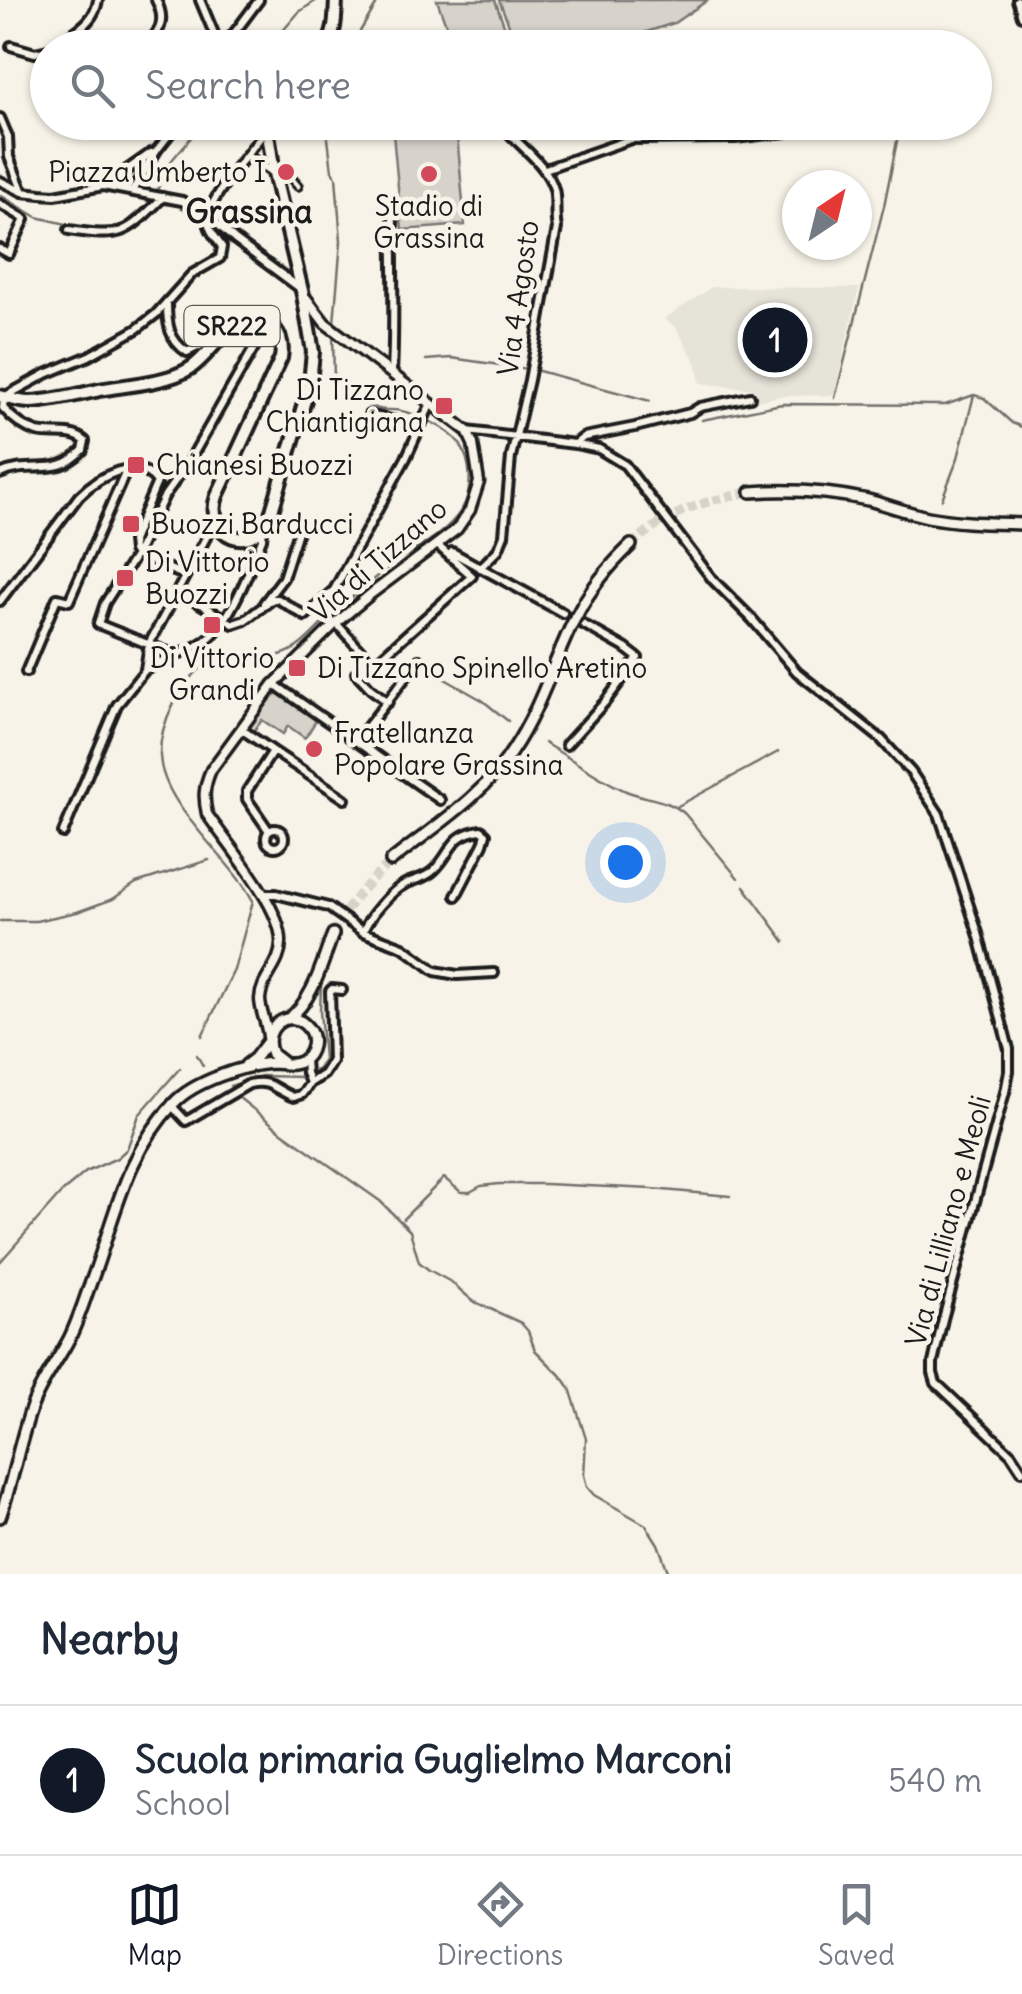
<!DOCTYPE html>
<style>
body{margin:0;font-family:Delius,sans-serif;background:#f6f6f7;color:#1f2937}
.compass{position:absolute;left:782px;top:170px;width:90px;height:90px;border-radius:50%;background:#fff;box-shadow:0 2px 8px #0004;rotate:35deg}
.you{position:absolute;left:625px;top:862px;width:35px;height:35px;margin:-25px;border:8px solid #fff;border-radius:50%;background:#1a73e8;box-shadow:0 0 0 15px #1a73e833}
.badge{display:grid;place-items:center;width:65px;height:65px;border-radius:50%;background:#111827;color:#fff;font-size:32px;font-weight:700}
.pin{position:absolute;translate:-50% -50%;border:5px solid #fff;box-shadow:0 2px 10px #0006}
.list{margin:0;padding:0;list-style:none}
h2{display:flex;justify-content:space-between;align-items:center;height:130px;margin:0;padding:0 40px;font-size:42px}
h2 small{font-size:32px;font-weight:400;color:#747a83}
.list li{display:grid;grid-template-columns:65px 1fr auto;gap:30px;align-items:center;box-sizing:border-box;height:150px;padding:0 40px;border-top:2px solid #e0e1e3}
.list b{display:block;font-size:38px;white-space:nowrap}
.list p{margin:0;font-size:32px;white-space:nowrap;color:#747a83}
.list em{font-size:32px;font-style:normal;color:#747a83}
.icon{flex:none;width:55px;height:55px;fill:none;stroke:currentColor;stroke-width:2;stroke-linecap:round;stroke-linejoin:round}
.map{position:relative;flex:none;width:1022px;height:1574px;overflow:hidden}
.search{position:absolute;background:#fff;box-shadow:0 2px 8px #0004;left:30px;right:30px;top:30px;height:110px;display:flex;align-items:center;gap:25px;box-sizing:border-box;padding:0 35px;border-radius:55px;color:#747a83;font-size:38px}
.sheet{height:280px;background:#fff}
nav{display:flex;justify-content:space-around;align-items:center;box-sizing:border-box;height:140px;border-top:2px solid #e0e1e3;background:#fff;font-size:28px;color:#747a83}
nav a{display:grid;justify-items:center;gap:5px}
nav .on{color:#111827}
.map>svg:first-child{display:block}
.built{fill:#e6e3d9}
.green{fill:#d7d3cb;stroke:#7a7874;stroke-width:2.5}
.lines{fill:none;stroke-linecap:round;stroke-linejoin:round}
.stream{stroke:#72716c;stroke-width:2.5}
.secondary-tunnel{stroke:#d6d3c9;stroke-width:9;stroke-dasharray:9 4.5;stroke-linecap:butt}
.pedestrian-casing{stroke:#1c1c1c;stroke-width:12}
.minor-casing{stroke:#1c1c1c;stroke-width:14}
.tertiary-casing{stroke:#1c1c1c;stroke-width:15}
.secondary-casing{stroke:#1c1c1c;stroke-width:16}
.primary-casing{stroke:#1c1c1c;stroke-width:18}
.pedestrian{stroke:#f7f3e8;stroke-width:5}
.minor{stroke:#f7f3e8;stroke-width:6}
.tertiary{stroke:#f7f3e8;stroke-width:8}
.secondary{stroke:#f7f3e8;stroke-width:9}
.primary{stroke:#f7f3e8;stroke-width:10}
.secondary-bridge-casing{stroke:#1c1c1c;stroke-width:16;stroke-linecap:butt}
.secondary-bridge{stroke:#f7f3e8;stroke-width:9}
.poi-dot{fill:#d1495b;stroke:#f7f3e8;stroke-width:4}
.labels{text-anchor:middle;stroke-width:9;stroke-linejoin:round;paint-order:stroke}
.shield{fill:#f7f3e8;stroke:#5e5c59;stroke-width:2.5}
.shield-label{font-size:25px;font-weight:bold;fill:#1c1c1c}
.poi-label{font-size:28px;fill:#1c1c1c;stroke:#f7f3e8;text-anchor:start}
.street-label{font-size:28px;fill:#1c1c1c;stroke:#f7f3e8}
.quarter-label{font-size:32px;font-weight:bold;fill:#1c1c1c;stroke:#f7f3e8}
</style>
<div class="map">
<svg width="1022" height="1574" viewBox="0 0 1022 1574">
<rect width="100%" height="100%" fill="#f7f3e8"/>
<filter id="ink" filterUnits="userSpaceOnUse"><feTurbulence type="fractalNoise" baseFrequency=".01" numOctaves="2"/><feDisplacementMap in="SourceGraphic" scale="20" xChannelSelector="R" yChannelSelector="G"/><feConvolveMatrix kernelMatrix="1 2 1 2 8 2 1 2 1" color-interpolation-filters="sRGB"/></filter>
<g filter="url(#ink)">
<path class="built" d="M 712,287 L 859,288 L 834,395 L 779,396 L 754,402 L 752,389 L 700,383 L 697,364 L 675,326 L 664,319 Z"/>
<path class="green" d="M 437,0 L 495,0 L 508,36 L 495,41 L 498,47 L 454,47 Z
M 499,0 L 708,0 L 674,23 L 607,45 L 591,47 L 568,35 L 566,41 L 535,47 L 518,47 Z
M 392,123 L 456,123 L 465,225 L 402,230 Z
M 278,691 L 317,719 L 305,738 L 288,726 L 283,734 L 262,720 L 254,731 L 248,726 L 248,722 L 272,692 L 275,695 Z"/>
<g class="lines">
<path class="stream" d="M 268,48 L 299,12 L 317,0
M 350,48 L 379,0
M 326,122 L 332,171 L 336,177 L 341,241 L 334,323
M 0,195 L 37,217 L 91,230
M 118,229 L 151,202 L 172,160 L 204,122
M 426,360 L 451,358 L 528,369
M 535,370 L 650,401
M 835,398 L 884,206 L 899,131
M 702,420 L 782,404 L 945,405 L 974,395 L 984,398 L 1012,423 L 1022,427
M 942,499 L 958,458 L 974,395
M 427,659 L 445,679 L 482,700 L 508,721
M 544,743 C 571,758 598,779 626,791 C 646,799 669,799 685,814 L 738,878
M 678,806 L 778,752
M 744,886 L 785,942
M 0,921 L 36,921 L 77,912 L 113,899 L 136,883 L 209,860
M 202,1036 L 234,970 L 253,901 C 229,856 162,806 160,756 C 159,724 180,683 206,664 C 217,655 261,661 280,655 C 298,650 309,637 322,624 C 345,604 367,583 391,565 C 415,549 447,534 462,509 C 473,490 472,463 460,444 C 448,428 420,415 401,411 C 394,409 386,411 379,409 C 362,405 346,394 334,381 L 333,331
M 197,1055 L 203,1066
M 310,1074 L 318,1069 L 324,1059 L 320,1011 L 321,987
M 230,1086 L 262,1076 L 302,1077
M 238,1097 L 282,1132 L 380,1201 L 410,1231 L 419,1262 L 429,1270 L 451,1282 L 473,1301 L 521,1323 L 528,1331 L 535,1350 L 564,1379 L 570,1388 L 586,1439 L 584,1475 L 587,1487 L 594,1495 L 646,1525 L 658,1544 L 669,1574
M 403,1219 L 444,1178 L 461,1192 L 470,1192 L 481,1186 L 499,1184 L 545,1184 L 652,1189 L 730,1196
M 0,1262 L 62,1192 L 86,1172 L 117,1158 L 127,1149 L 139,1115 L 180,1068"/>
<path class="secondary-tunnel" d="M 631,545 C 666,513 705,500 751,492
M 333,934 C 346,905 368,883 391,861"/>
<defs>
<path id="pedestrian" d="M 287,173 L 298,186"/>
<path id="minor" d="M 200,0 L 220,48
M 1017,0 L 1022,16
M 332,38 L 365,47 L 379,45 L 390,48
M 11,46 L 35,53 L 48,50
M 53,48 L 68,37
M 70,48 L 68,37 C 82,27 95,19 98,0
M 140,48 C 160,36 167,21 156,0
M 223,48 L 259,0
M 0,118 L 8,137 L 9,157 L 23,192
M 247,156 L 274,173
M 545,169 L 631,139 L 735,138 L 786,132
M 0,181 L 23,192 L 41,194 L 55,195 L 103,186 L 182,201 L 214,221 L 235,240 L 301,289
M 104,186 L 151,153
M 132,191 L 157,150 L 179,122
M 0,204 L 25,219 L 9,254 L 0,249
M 69,230 C 123,238 125,235 163,197
M 167,304 C 167,324 169,340 187,352 L 220,336
M 258,341 L 190,460 L 165,495 L 137,553 L 105,603 L 98,624 L 175,655 C 188,650 200,646 210,637 C 232,618 251,567 262,539 L 263,529
M 392,372 C 395,318 392,264 393,209
M 369,415 L 421,427
M 467,431 L 575,444 L 599,449 L 625,465 L 713,580 L 752,619 L 797,672 L 881,739 L 911,772 L 939,814 L 978,933 L 1009,1049 L 1009,1071 L 1005,1092 L 943,1319 L 933,1363 L 933,1373 L 936,1383 L 1011,1454 L 1022,1471
M 575,444 L 584,437 L 635,427 L 690,413 L 700,407 L 750,397
M 0,474 C 33,459 56,479 83,450 L 85,441 C 71,429 53,436 37,432 C 23,428 12,418 3,408 L 4,397 L 46,374 L 89,356 L 137,329 L 156,314 L 192,274 L 220,258 L 222,247 C 216,238 207,228 208,218 C 209,198 253,148 266,130
M 452,552 L 563,613
M 480,568 L 498,550 L 504,535 L 511,457 L 529,380 L 557,228 C 554,216 557,200 554,189 C 546,162 516,144 499,122
M 178,590 L 233,624 L 245,620 L 273,599 L 278,599 L 305,616 L 334,590 L 406,458 L 431,403
M 0,601 L 79,496 C 98,477 137,454 157,482 L 132,541 L 133,551 L 157,564 L 184,575
M 264,603 L 283,578 L 299,528
M 336,623 L 370,661
M 145,670 L 174,656
M 26,672 L 57,598 L 69,601 L 127,469
M 274,684 L 440,800
M 388,702 L 371,689 L 356,673 L 370,661 L 377,661 L 472,576 L 436,544
M 241,729 L 273,751 L 247,791 L 247,799 L 269,831
M 353,738 L 361,735 L 419,660
M 566,745 L 605,702 L 638,658 L 625,648 L 581,623
M 273,751 L 345,799
M266 838a9 9 0 1 1 18 0a9 9 0 1 1-18 0Z
M 63,833 L 117,705 L 145,670 L 149,644 L 216,519
M 263,894 L 276,894 L 328,907 L 363,932 L 403,947 L 435,971 L 457,975 L 494,973
M 363,932 C 368,917 391,891 405,884 C 415,879 425,879 434,870 C 452,854 449,834 481,830 L 486,834 L 483,844 L 456,896
M 305,1060 L 306,1073 L 310,1083
M 172,1106 L 186,1121 L 249,1084 C 272,1079 274,1090 294,1097 L 302,1094 L 310,1083 L 324,1074 L 332,1061 L 330,991 L 332,989 L 342,990"/>
<path id="tertiary" d="M 268,1037 C 267,1024 260,1011 260,999 C 261,978 282,965 281,941 C 281,906 227,844 207,814 C 203,797 204,786 211,770 L 274,684 L 336,623 L 372,593 L 457,529 L 470,510 L 479,482 L 473,444 L 467,431 L 325,323 L 306,298"/>
<path id="secondary" d="M 751,492 C 789,489 830,492 868,500 C 888,505 908,513 928,517 C 959,523 991,523 1022,524
M 577,615 C 591,587 609,566 631,545
M 391,861 C 432,828 483,797 512,751 C 540,709 551,668 572,624
M 288,1019 C 314,1000 322,962 333,934
M 246,1065 L 255,1058 L 268,1041
M 0,1517 C 13,1481 19,1442 32,1406 C 41,1382 57,1362 69,1339 C 78,1321 84,1301 91,1282 C 115,1218 125,1155 174,1103 C 193,1082 244,1065 272,1063 C 282,1063 292,1067 302,1061 C 313,1054 316,1038 308,1028 C 290,1005 260,1028 272,1054 L 285,1064"/>
<path id="primary" d="M 325,48 C 336,33 335,18 336,0
M 0,396 C 10,399 20,402 30,402 C 53,401 77,395 99,390 C 126,385 166,383 189,369 C 209,357 225,324 247,320 C 272,316 285,336 281,358 L 217,496 C 203,535 253,560 272,511 L 310,383 L 313,352 L 303,295 L 274,173 L 268,134 L 271,122"/>
</defs>
<use href="#pedestrian" class="pedestrian-casing"/>
<use href="#minor" class="minor-casing"/>
<use href="#tertiary" class="tertiary-casing"/>
<use href="#secondary" class="secondary-casing"/>
<use href="#primary" class="primary-casing"/>
<use href="#pedestrian" class="pedestrian"/>
<use href="#minor" class="minor"/>
<use href="#tertiary" class="tertiary"/>
<use href="#secondary" class="secondary"/>
<use href="#primary" class="primary"/>
<defs>
<path id="secondary-bridge" d="M 572,624 L 577,615"/>
</defs>
<use href="#secondary-bridge" class="secondary-bridge-casing"/>
<use href="#secondary-bridge" class="secondary-bridge"/>
</g>
</g>
<g class="poi-dot">
<circle cx="286" cy="172" r="10"/>
<circle cx="429" cy="174" r="10"/>
<rect x="434" y="396" width="20" height="20" rx="5"/>
<rect x="126" y="455" width="20" height="20" rx="5"/>
<rect x="121" y="514" width="20" height="20" rx="5"/>
<rect x="115" y="568" width="20" height="20" rx="5"/>
<rect x="202" y="615" width="20" height="20" rx="5"/>
<rect x="287" y="658" width="20" height="20" rx="5"/>
<circle cx="314" cy="749" r="10"/>
</g>
<g class="labels">
<rect class="shield" x="184.5" y="306" width="95" height="40" rx="8"/>
<g class="shield-label">
<text x="232" y="335">SR222</text>
</g>
<g class="poi-label">
<text x="266" y="182" text-anchor="end">Piazza Umberto I</text>
<text x="429" y="216" text-anchor="middle">Stadio di<tspan x="429" dy="32">Grassina</tspan></text>
<text x="424" y="400" text-anchor="end">Di Tizzano<tspan x="424" dy="32">Chiantigiana</tspan></text>
<text x="156" y="475">Chianesi Buozzi</text>
<text x="151" y="534">Buozzi Barducci</text>
<text x="145" y="572">Di Vittorio<tspan x="145" dy="32">Buozzi</tspan></text>
<text x="212" y="668" text-anchor="middle">Di Vittorio<tspan x="212" dy="32">Grandi</tspan></text>
<text x="317" y="678">Di Tizzano Spinello Aretino</text>
<text x="334" y="743">Fratellanza<tspan x="334" dy="32">Popolare Grassina</tspan></text>
</g>
<g class="street-label">
<text transform="translate(518 298) rotate(-82)" y="10">Via 4 Agosto</text>
<text transform="translate(378 560) rotate(-41)" y="10">Via di Tizzano</text>
<text transform="translate(948 1221) rotate(-75)" y="10">Via di Lilliano e Meoli</text>
</g>
<g class="quarter-label">
<text x="249" y="223">Grassina</text>
</g>
</g>
</svg>
<svg class="compass" viewBox="-18 -18 36 36"><path d="M0-13l5 13h-10z" fill="#e53935"/><path d="M0 13l5-13h-10z" fill="#747a83"/></svg>
<div class="you"></div>
<div class="pin badge" style="left:775px;top:340px">1</div>
<div class="search"><svg class="icon" aria-label="search" viewBox="0 0 24 24"><circle cx="10" cy="10" r="6"/><path d="M15 15l6 6"/></svg>Search here</div>
</div>
<section class="sheet">
<h2>Nearby<small></small></h2>
<ul class="list">
<li><span class="badge">1</span><div><b>Scuola primaria Guglielmo Marconi</b><p>School</p></div><em>540 m</em></li>
</ul>
</section>
<nav>
<a class="on"><svg class="icon" aria-label="map" viewBox="0 0 24 24"><path d="M3 6l6-2 6 2 6-2v14l-6 2-6-2-6 2zM9 4v14M15 6v14"/></svg>Map</a>
<a><svg class="icon" aria-label="directions" viewBox="0 0 24 24"><path d="M12 3l9 9-9 9-9-9zM9 14v-3h6M13 9l2 2-2 2"/></svg>Directions</a>
<a><svg class="icon" aria-label="saved" viewBox="0 0 24 24"><path d="M7 4h10v16l-5-4-5 4z"/></svg>Saved</a>
</nav>
